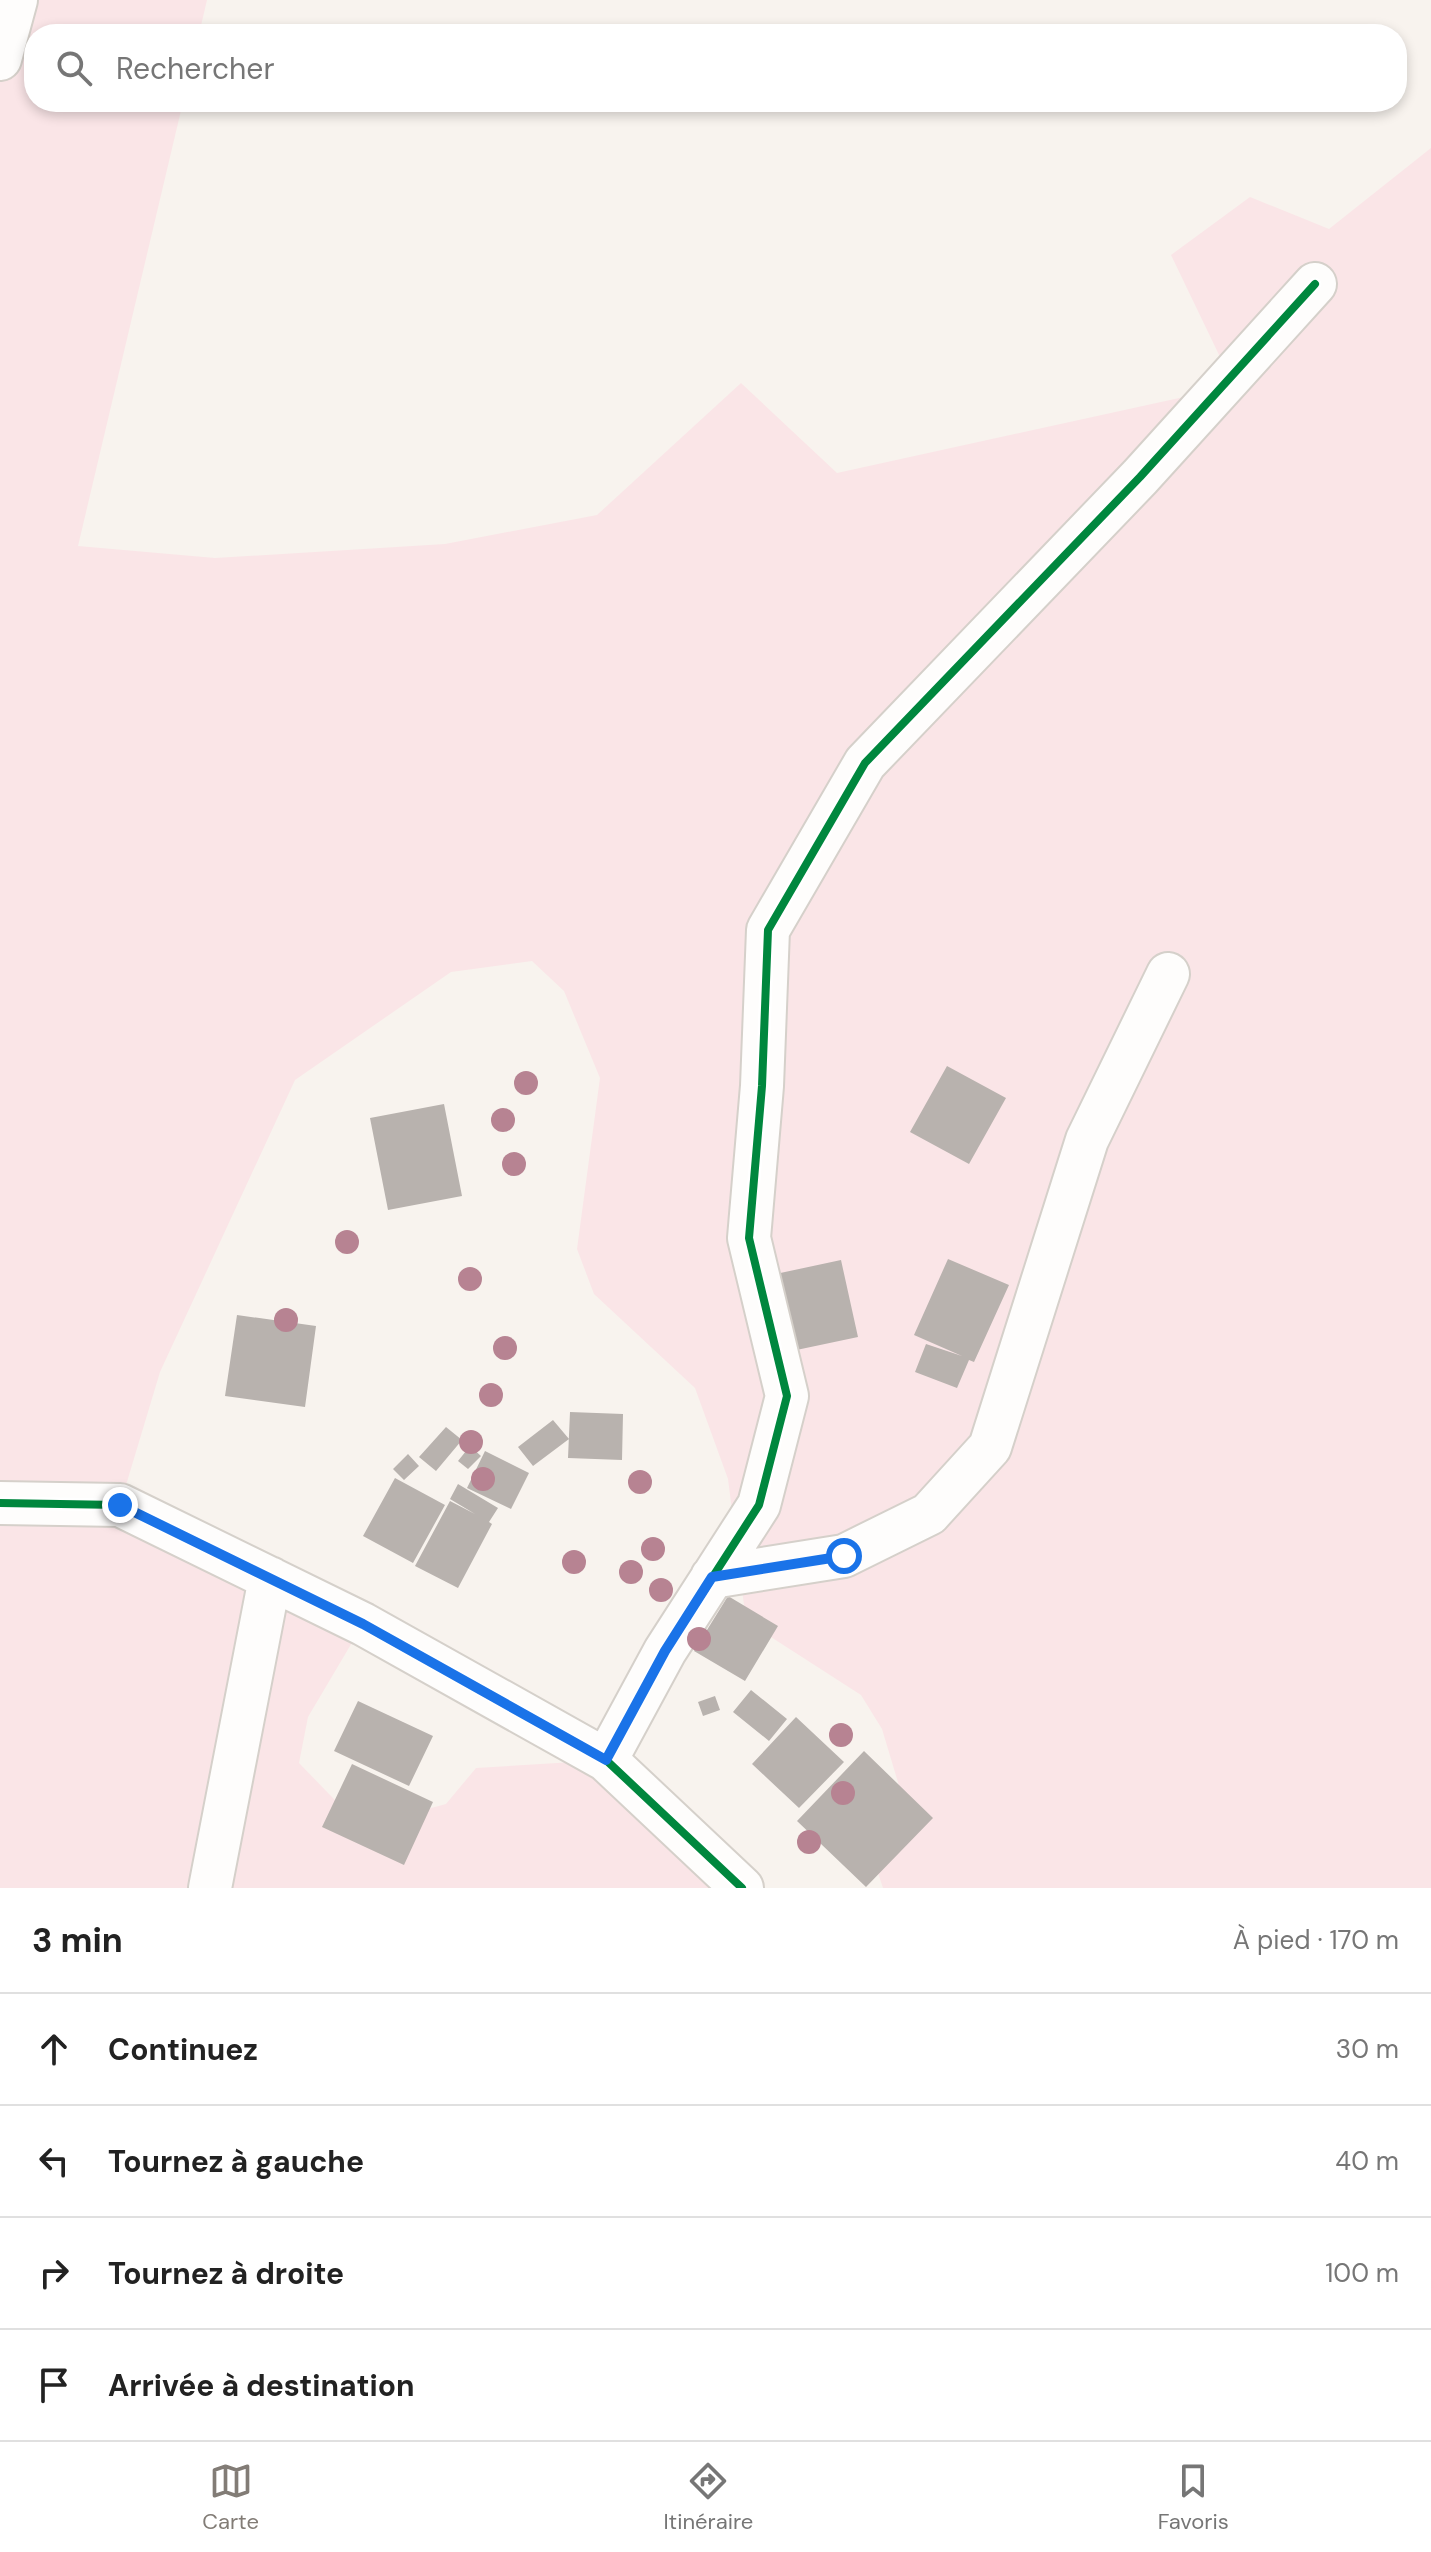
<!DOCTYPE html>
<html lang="fr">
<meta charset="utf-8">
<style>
body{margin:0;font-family:"DM Sans",sans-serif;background:#f2f2f2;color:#222}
.stop{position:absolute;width:24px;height:24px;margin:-18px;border:6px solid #1a73e8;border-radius:50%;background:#fff}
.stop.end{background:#1a73e8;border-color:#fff;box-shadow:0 2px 8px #0008}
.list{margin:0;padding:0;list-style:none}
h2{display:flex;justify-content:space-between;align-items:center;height:104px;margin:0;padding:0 32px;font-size:34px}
h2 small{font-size:26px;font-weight:400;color:#767676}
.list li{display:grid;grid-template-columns:52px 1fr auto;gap:24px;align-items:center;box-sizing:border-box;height:112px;padding:0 32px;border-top:2px solid #e0e0e0}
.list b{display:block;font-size:30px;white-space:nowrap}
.list em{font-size:26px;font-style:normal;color:#767676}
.icon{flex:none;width:44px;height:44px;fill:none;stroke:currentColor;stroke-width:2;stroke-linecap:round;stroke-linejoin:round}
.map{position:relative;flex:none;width:1431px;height:1888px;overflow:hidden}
.search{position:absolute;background:#fff;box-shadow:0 4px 12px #0003;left:24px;right:24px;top:24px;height:88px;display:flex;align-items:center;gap:20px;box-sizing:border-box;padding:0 28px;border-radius:32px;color:#767676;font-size:30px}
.sheet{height:552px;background:#fff}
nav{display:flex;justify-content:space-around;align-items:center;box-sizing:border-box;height:112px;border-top:2px solid #e0e0e0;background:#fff;font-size:22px;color:#767676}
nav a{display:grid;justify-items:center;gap:4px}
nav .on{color:#827c76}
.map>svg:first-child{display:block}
.green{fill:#fae5e7}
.building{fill:#b8b2ae}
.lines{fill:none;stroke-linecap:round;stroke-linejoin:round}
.minor-casing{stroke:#d5d0ca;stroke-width:46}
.minor{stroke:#fefdfc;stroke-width:42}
.cycleway-casing{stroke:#fff;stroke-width:13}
.cycleway{stroke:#00873e;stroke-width:8}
.tree{fill:#b78392}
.route{stroke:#1a73e8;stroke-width:10}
</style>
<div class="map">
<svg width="1431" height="1888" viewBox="0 0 1431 1888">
<rect width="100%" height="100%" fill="#f8f3ee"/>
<path class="green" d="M 0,0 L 207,0 L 199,34 L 34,34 L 34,102 L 183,102 L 78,546 L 215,558 L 445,544 L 597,515 L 741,383 L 837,473 L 1234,386 L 1171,255 L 1250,197 L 1329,229 L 1431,148 L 1431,1888 L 883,1888 L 878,1873 L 900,1789 L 882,1729 L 861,1695 L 746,1621 L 728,1479 L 695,1388 L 594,1294 L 577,1249 L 600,1078 L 564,991 L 532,961 L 451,972 L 295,1080 L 160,1372 L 120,1505 L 363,1624 L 308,1717 L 299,1763 L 361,1827 L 446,1804 L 476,1768 L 606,1760 L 742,1888 L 0,1888 Z"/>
<path class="building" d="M 947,1066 L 1006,1098 L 969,1164 L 910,1132 Z
M 444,1104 L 462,1196 L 388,1210 L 370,1118 Z
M 948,1259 L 1009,1285 L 974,1362 L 969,1360 L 957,1388 L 915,1372 L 926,1344 L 962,1356 L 914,1335 Z
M 841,1260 L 858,1337 L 787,1352 L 771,1275 Z
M 237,1315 L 316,1326 L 305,1407 L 225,1396 Z
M 570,1412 L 623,1414 L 622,1460 L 568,1458 Z
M 553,1420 L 569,1439 L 533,1466 L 518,1447 Z
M 446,1427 L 462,1440 L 436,1471 L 419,1457 Z
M 470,1446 L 481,1456 L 468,1469 L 458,1461 Z
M 485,1451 L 529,1473 L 511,1509 L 467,1488 Z
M 408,1454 L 419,1466 L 404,1480 L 393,1469 Z
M 395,1478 L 445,1505 L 413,1563 L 363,1536 Z
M 458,1484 L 498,1508 L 489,1522 L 492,1524 L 458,1588 L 415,1566 L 450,1501 L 475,1514 L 450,1499 Z
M 728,1596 L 778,1626 L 745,1681 L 694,1651 Z
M 751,1690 L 787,1719 L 769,1741 L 733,1712 Z
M 715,1696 L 720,1710 L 703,1716 L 698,1702 Z
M 358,1701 L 433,1736 L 409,1786 L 334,1751 Z
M 796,1717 L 844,1762 L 799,1808 L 752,1764 Z
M 864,1751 L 933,1818 L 866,1887 L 797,1821 Z
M 352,1764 L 433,1802 L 404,1865 L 322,1827 Z"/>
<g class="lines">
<defs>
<path id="minor" d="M 0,59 L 16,0
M 0,1503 L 120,1505 L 363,1624 L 606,1760 L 742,1888
M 712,1577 L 844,1556 L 929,1514 L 990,1447 L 1087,1140 L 1168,974
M 606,1760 L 665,1651 L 759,1505 L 787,1396 L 749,1238 L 762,1086 L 768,930 L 865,763 L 1140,477 L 1315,284
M 210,1888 L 270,1578"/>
</defs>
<use href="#minor" class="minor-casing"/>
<use href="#minor" class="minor"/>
<defs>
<path id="cycleway" d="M 0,1503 L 120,1505 L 363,1624 L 606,1760 L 742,1888
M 606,1760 L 665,1651 L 759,1505 L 787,1396 L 749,1238 L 762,1086 L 768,930 L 865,763 L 1140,477 L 1315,284"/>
</defs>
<use href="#cycleway" class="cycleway-casing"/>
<use href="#cycleway" class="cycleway"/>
</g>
<g class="tree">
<circle cx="526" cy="1083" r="12"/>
<circle cx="503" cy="1120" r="12"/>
<circle cx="514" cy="1164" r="12"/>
<circle cx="347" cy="1242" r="12"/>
<circle cx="470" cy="1279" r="12"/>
<circle cx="286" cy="1320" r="12"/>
<circle cx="505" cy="1348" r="12"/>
<circle cx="491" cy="1395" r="12"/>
<circle cx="471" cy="1442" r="12"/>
<circle cx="483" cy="1479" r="12"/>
<circle cx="640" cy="1482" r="12"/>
<circle cx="653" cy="1549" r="12"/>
<circle cx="574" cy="1562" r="12"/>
<circle cx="631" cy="1572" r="12"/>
<circle cx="661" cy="1590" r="12"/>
<circle cx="699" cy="1639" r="12"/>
<circle cx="841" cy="1735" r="12"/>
<circle cx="843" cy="1793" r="12"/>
<circle cx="809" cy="1842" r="12"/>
</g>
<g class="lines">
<path class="route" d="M 120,1505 L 363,1624 L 606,1760 L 665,1651 L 712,1577 L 844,1556"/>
</g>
</svg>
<div class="stop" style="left:844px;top:1556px"></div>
<div class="stop end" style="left:120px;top:1505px"></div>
<div class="search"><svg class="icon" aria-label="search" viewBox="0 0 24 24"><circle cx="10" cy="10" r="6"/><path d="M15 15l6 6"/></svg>Rechercher</div>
</div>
<section class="sheet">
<h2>3 min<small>À pied · 170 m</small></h2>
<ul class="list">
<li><svg class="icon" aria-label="ahead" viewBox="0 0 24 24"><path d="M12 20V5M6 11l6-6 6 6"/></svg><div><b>Continuez</b></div><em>30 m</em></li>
<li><svg class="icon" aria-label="left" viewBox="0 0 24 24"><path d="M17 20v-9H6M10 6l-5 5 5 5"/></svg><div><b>Tournez à gauche</b></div><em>40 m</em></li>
<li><svg class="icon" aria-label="right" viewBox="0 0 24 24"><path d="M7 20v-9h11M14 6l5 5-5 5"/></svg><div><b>Tournez à droite</b></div><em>100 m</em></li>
<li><svg class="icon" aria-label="arrive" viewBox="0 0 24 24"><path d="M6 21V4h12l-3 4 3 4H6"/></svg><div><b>Arrivée à destination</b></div></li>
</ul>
</section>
<nav>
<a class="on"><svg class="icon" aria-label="map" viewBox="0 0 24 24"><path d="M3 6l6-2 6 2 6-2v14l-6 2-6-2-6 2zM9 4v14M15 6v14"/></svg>Carte</a>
<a><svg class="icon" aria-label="directions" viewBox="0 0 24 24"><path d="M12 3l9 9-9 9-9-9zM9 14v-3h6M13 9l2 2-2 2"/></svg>Itinéraire</a>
<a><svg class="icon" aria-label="saved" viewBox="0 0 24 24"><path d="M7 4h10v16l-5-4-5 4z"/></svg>Favoris</a>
</nav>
